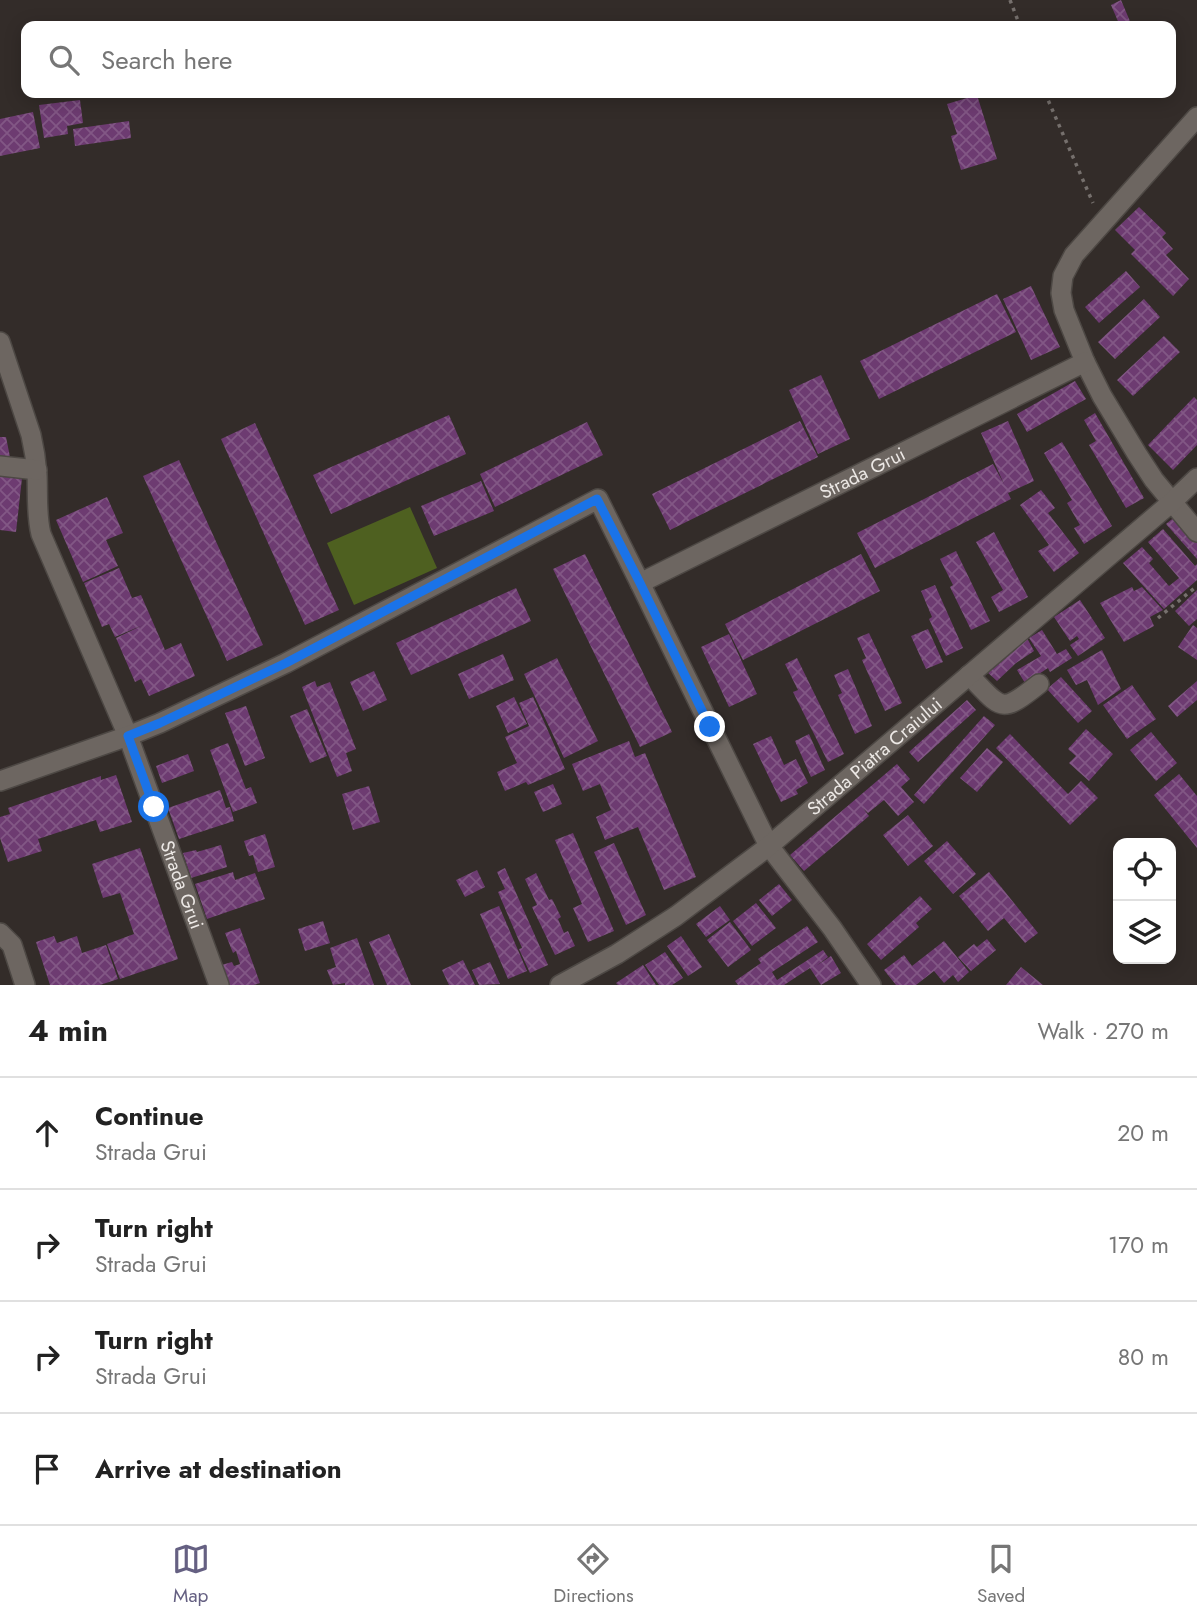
<!DOCTYPE html>
<meta charset="utf-8">
<style>
body{margin:0;font-family:Jost,sans-serif;background:#f2f2f2;color:#222}
.controls{position:absolute;right:21px;bottom:21px;display:grid;overflow:hidden;border-radius:14px;box-shadow:0 4px 18px #0003}
.controls button{width:63px;height:63px;display:grid;place-items:center;padding:0;border:0;border-bottom:2px solid #e0e0e0;background:#fff;color:#222;font:35px sans-serif}
.stop{position:absolute;width:21px;height:21px;margin:-16px;border:5px solid #1a73e8;border-radius:50%;background:#fff}
.stop.end{background:#1a73e8;border-color:#fff;box-shadow:0 2px 7px #0008}
.list{margin:0;padding:0;list-style:none}
h2{display:flex;justify-content:space-between;align-items:center;height:91px;margin:0;padding:0 28px;font-size:30px}
h2 small{font-size:23px;font-weight:400;color:#767676}
.list li{display:grid;grid-template-columns:46px 1fr auto;gap:21px;align-items:center;box-sizing:border-box;height:112px;padding:0 28px;border-top:2px solid #e0e0e0}
.list b{display:block;font-size:26px;white-space:nowrap}
.list p{margin:0;font-size:23px;white-space:nowrap;color:#767676}
.list em{font-size:23px;font-style:normal;color:#767676}
.icon{flex:none;width:38px;height:38px;fill:none;stroke:currentColor;stroke-width:2;stroke-linecap:round;stroke-linejoin:round}
.map{position:relative;flex:none;width:1197px;height:985px;overflow:hidden}
.search{position:absolute;background:#fff;box-shadow:0 4px 18px #0003;left:21px;right:21px;top:21px;height:77px;display:flex;align-items:center;gap:18px;box-sizing:border-box;padding:0 24px;border-radius:14px;color:#767676;font-size:26px}
.sheet{height:539px;background:#fff}
nav{display:flex;justify-content:space-around;align-items:center;box-sizing:border-box;height:98px;border-top:2px solid #e0e0e0;background:#fff;font-size:19px;color:#767676}
nav a{display:grid;justify-items:center;gap:4px}
nav .on{color:#656082}
.map>svg:first-child{display:block}
.green{fill:#4e6020}
.building{fill:url(#building-cross-hatch)}
.lines{fill:none;stroke-linecap:round;stroke-linejoin:round}
.street-casing{stroke:#4d4844;stroke-width:22}
.path{stroke:#76706d;stroke-width:3.5;stroke-dasharray:3.5 5;stroke-linecap:butt}
.street{stroke:#6d6661;stroke-width:19}
.route{stroke:#1a73e8;stroke-width:9}
.labels{text-anchor:middle;stroke-width:7;stroke-linejoin:round;paint-order:stroke}
.street-label{font-size:19px;fill:#ece8e5;stroke:#29231f}
</style>
<div class="map">
<svg width="1197" height="985" viewBox="0 0 1197 985">
<defs>
<pattern id="building-cross-hatch" width="8" height="8" patternUnits="userSpaceOnUse" patternTransform="scale(1.75)"><rect width="8" height="8" fill="#6d3b71"/><path d="M0 0l8 8M0 8l8-8" fill="none" stroke="#825785"/></pattern>
</defs>
<rect width="100%" height="100%" fill="#332c29"/>
<path class="green" d="M 410,507 L 437,568 L 354,605 L 327,543 Z"/>
<path class="building" d="M 1121,0 L 1132,26 L 1120,26 L 1111,5 Z
M 977,95 L 997,159 L 961,170 L 951,136 L 957,134 L 947,104 Z
M 80,100 L 83,123 L 67,126 L 68,134 L 44,138 L 39,105 Z
M 33,112 L 40,148 L 0,156 L 0,119 Z
M 129,121 L 131,138 L 75,146 L 73,129 Z
M 1139,207 L 1166,233 L 1162,237 L 1173,249 L 1166,255 L 1189,279 L 1173,296 L 1131,254 L 1135,250 L 1115,230 Z
M 1126,271 L 1140,287 L 1099,323 L 1085,307 Z
M 1031,286 L 1060,347 L 1031,360 L 1003,299 Z
M 997,294 L 1016,332 L 879,399 L 860,361 Z
M 1144,299 L 1160,317 L 1115,359 L 1098,342 Z
M 1164,336 L 1180,352 L 1133,396 L 1117,380 Z
M 821,375 L 850,439 L 818,454 L 789,390 Z
M 1075,381 L 1086,399 L 1027,432 L 1017,414 Z
M 1194,397 L 1197,400 L 1197,445 L 1173,470 L 1148,445 Z
M 1095,413 L 1144,498 L 1126,508 L 1089,445 L 1096,441 L 1084,420 Z
M 449,415 L 466,454 L 331,514 L 313,475 Z
M 800,421 L 818,457 L 670,530 L 652,494 Z
M 1008,421 L 1034,481 L 1008,493 L 1011,499 L 875,568 L 857,533 L 993,464 L 1004,484 L 981,433 Z
M 587,422 L 603,455 L 495,507 L 480,474 Z
M 255,423 L 339,610 L 305,625 L 221,439 Z
M 0,437 L 6,437 L 11,462 L 0,460 Z
M 1062,442 L 1112,526 L 1084,544 L 1074,528 L 1080,525 L 1067,503 L 1072,500 L 1044,453 Z
M 179,460 L 263,645 L 227,661 L 143,476 Z
M 0,475 L 22,478 L 16,532 L 0,530 Z
M 481,481 L 494,511 L 434,536 L 421,506 Z
M 1041,490 L 1055,508 L 1048,513 L 1079,553 L 1054,572 L 1038,551 L 1049,545 L 1020,505 Z
M 107,497 L 123,533 L 106,540 L 118,566 L 83,582 L 56,520 Z
M 1176,516 L 1197,540 L 1197,559 L 1166,524 Z
M 1163,529 L 1195,566 L 1197,564 L 1197,580 L 1164,609 L 1123,563 L 1142,547 L 1153,559 L 1149,563 L 1169,586 L 1179,578 L 1148,542 Z
M 994,532 L 1028,597 L 999,612 L 991,597 L 1003,590 L 976,542 Z
M 956,551 L 990,621 L 971,630 L 950,587 L 953,585 L 940,559 Z
M 585,554 L 672,732 L 640,747 L 553,569 Z
M 861,554 L 880,591 L 743,660 L 725,624 Z
M 119,568 L 132,598 L 141,595 L 165,650 L 181,643 L 195,676 L 149,696 L 141,679 L 135,682 L 116,638 L 143,625 L 115,637 L 109,624 L 102,627 L 84,583 Z
M 935,585 L 963,648 L 946,656 L 929,619 L 932,617 L 921,591 Z
M 1132,587 L 1134,591 L 1142,587 L 1163,610 L 1150,617 L 1154,626 L 1124,642 L 1100,603 Z
M 516,588 L 531,621 L 411,675 L 396,643 Z
M 1197,590 L 1197,619 L 1189,626 L 1175,611 Z
M 1080,600 L 1105,638 L 1078,656 L 1070,645 L 1079,639 L 1077,636 L 1070,641 L 1054,617 Z
M 1193,625 L 1197,628 L 1197,660 L 1178,647 Z
M 928,629 L 943,662 L 926,669 L 911,636 Z
M 1042,630 L 1057,654 L 1066,649 L 1072,658 L 1050,672 L 1048,668 L 1025,683 L 1017,670 L 1041,656 L 1029,638 Z
M 869,633 L 902,703 L 885,711 L 862,660 L 866,658 L 857,638 Z
M 729,634 L 757,694 L 729,707 L 701,647 Z
M 1027,638 L 1034,651 L 1016,663 L 997,681 L 987,672 Z
M 1102,650 L 1121,689 L 1098,705 L 1087,680 L 1076,685 L 1067,670 Z
M 503,654 L 514,680 L 469,699 L 458,674 Z
M 557,658 L 598,741 L 564,758 L 524,674 Z
M 797,658 L 844,754 L 828,762 L 793,692 L 798,690 L 785,664 Z
M 848,669 L 872,726 L 855,734 L 838,695 L 842,693 L 834,675 Z
M 374,671 L 387,700 L 363,711 L 350,682 Z
M 1061,677 L 1092,711 L 1078,723 L 1047,689 Z
M 315,681 L 317,687 L 330,682 L 356,749 L 346,753 L 352,771 L 337,777 L 302,687 Z
M 1197,681 L 1197,700 L 1177,717 L 1168,706 Z
M 1132,685 L 1156,719 L 1127,739 L 1103,705 Z
M 514,697 L 527,724 L 508,733 L 496,706 Z
M 533,697 L 565,769 L 528,785 L 526,782 L 505,791 L 497,772 L 517,763 L 505,737 L 529,726 L 519,703 Z
M 967,700 L 976,710 L 918,762 L 909,752 Z
M 246,706 L 265,758 L 245,766 L 225,713 Z
M 307,709 L 327,756 L 310,763 L 290,716 Z
M 984,716 L 995,725 L 924,804 L 914,795 Z
M 1086,729 L 1113,754 L 1089,781 L 1069,763 L 1076,756 L 1068,749 Z
M 1151,732 L 1177,763 L 1156,781 L 1130,750 Z
M 809,734 L 825,770 L 811,777 L 795,741 Z
M 1010,734 L 1068,794 L 1081,781 L 1098,798 L 1070,825 L 996,748 Z
M 771,736 L 784,765 L 796,759 L 808,783 L 796,790 L 798,794 L 781,802 L 753,744 Z
M 629,741 L 635,757 L 645,753 L 696,877 L 664,890 L 638,827 L 605,840 L 596,817 L 611,810 L 600,784 L 583,791 L 572,764 Z
M 228,743 L 246,789 L 251,787 L 257,803 L 233,812 L 210,750 Z
M 987,748 L 1003,762 L 977,792 L 960,778 Z
M 188,754 L 194,771 L 162,783 L 156,766 Z
M 897,764 L 910,779 L 901,787 L 914,802 L 898,816 L 884,800 L 868,813 L 863,808 L 869,816 L 804,871 L 790,855 Z
M 1179,774 L 1197,796 L 1197,848 L 1154,795 Z
M 116,775 L 132,822 L 100,832 L 96,820 L 38,839 L 42,851 L 8,862 L 0,838 L 0,817 L 10,814 L 8,808 L 101,776 L 101,780 Z
M 553,784 L 562,804 L 543,812 L 534,792 Z
M 369,786 L 380,822 L 353,830 L 342,794 Z
M 220,790 L 226,808 L 230,807 L 234,821 L 179,839 L 168,808 Z
M 908,815 L 933,846 L 908,866 L 883,835 Z
M 573,833 L 614,931 L 588,942 L 573,908 L 582,904 L 555,840 Z
M 265,834 L 275,867 L 258,872 L 253,855 L 249,856 L 244,841 Z
M 947,841 L 976,874 L 953,894 L 924,861 Z
M 614,843 L 646,915 L 626,925 L 594,852 Z
M 221,845 L 227,867 L 191,878 L 183,853 L 196,850 L 197,852 Z
M 140,848 L 178,959 L 120,979 L 107,944 L 134,934 L 120,893 L 103,898 L 92,864 Z
M 505,868 L 548,965 L 530,973 L 519,949 L 522,948 L 498,892 L 505,889 L 497,872 Z
M 477,870 L 485,887 L 465,897 L 456,880 Z
M 233,872 L 235,880 L 255,873 L 265,899 L 207,919 L 195,884 Z
M 989,872 L 1038,933 L 1025,943 L 1004,918 L 988,931 L 959,896 Z
M 536,873 L 549,900 L 552,899 L 561,917 L 558,919 L 564,933 L 568,931 L 575,946 L 555,955 L 532,907 L 537,905 L 525,879 Z
M 779,884 L 792,900 L 772,916 L 759,900 Z
M 920,896 L 932,909 L 916,923 L 919,927 L 881,960 L 867,944 Z
M 756,903 L 776,928 L 752,946 L 733,921 Z
M 499,906 L 527,971 L 508,979 L 480,914 Z
M 720,906 L 730,920 L 706,937 L 696,924 Z
M 323,921 L 330,943 L 305,951 L 298,929 Z
M 730,922 L 751,950 L 728,967 L 707,940 Z
M 807,926 L 818,942 L 772,972 L 777,980 L 823,950 L 828,957 L 816,966 L 831,956 L 841,973 L 821,985 L 810,968 L 784,985 L 738,985 L 735,981 L 761,963 L 758,959 Z
M 240,928 L 260,983 L 254,985 L 225,985 L 218,966 L 232,962 L 234,966 L 240,964 L 236,951 L 233,953 L 225,933 Z
M 389,934 L 411,985 L 387,985 L 369,942 Z
M 54,936 L 57,943 L 77,936 L 82,953 L 106,945 L 118,979 L 100,985 L 50,985 L 36,942 Z
M 681,936 L 702,967 L 688,976 L 667,946 Z
M 357,938 L 374,985 L 345,985 L 345,983 L 333,985 L 327,970 L 336,967 L 330,948 Z
M 987,939 L 996,950 L 971,971 L 958,957 L 974,944 L 977,947 Z
M 944,941 L 969,972 L 958,982 L 953,975 L 944,983 L 934,971 L 916,985 L 896,985 L 884,970 L 904,955 L 912,966 Z
M 665,952 L 683,978 L 672,985 L 659,985 L 645,965 Z
M 463,960 L 475,985 L 449,985 L 442,970 Z
M 490,962 L 500,984 L 479,985 L 472,970 Z
M 643,965 L 656,985 L 618,985 L 616,983 Z
M 1021,967 L 1043,985 L 1006,985 Z"/>
<g class="lines">
<defs>
<g id="street">
<path d="M 1197,117 L 1074,255 L 1063,276 L 1061,293 L 1064,310 L 1085,362 L 1102,396 L 1137,454 L 1154,480 L 1197,532"/>
<path id="s1" d="M 0,342 L 31,435 C 34,448 36,461 37,474 C 38,494 36,514 41,534 L 128,736 L 219,985"/>
<path d="M 0,466 L 37,470"/>
<path id="s2" d="M 640,583 L 1085,362"/>
<path d="M 969,675 C 1002,709 1000,715 1039,684"/>
<path d="M 0,781 L 128,736 L 160,723 L 286,663 L 598,499 L 640,583 L 769,846 L 832,928 L 871,985"/>
<path d="M 0,933 L 12,945 L 25,985"/>
<path id="s3" d="M 560,985 L 617,954 L 676,916 L 769,846 L 1172,502 L 1197,478"/>
</g>
</defs>
<use href="#street" class="street-casing"/>
<path class="path" d="M 1010,0 L 1020,26
M 1045,93 L 1093,203
M 1158,618 L 1197,586"/>
<use href="#street" class="street"/>
</g>
<g class="lines">
<path class="route" d="M 154,807 L 128,736 L 160,723 L 286,663 L 597,499 L 640,583 L 710,727"/>
</g>
<g class="labels">
<g class="street-label">
<text dy="7" stroke="none"><textPath href="#s2" startOffset="248">Strada Grui</textPath></text>
<text dy="7" stroke="none"><textPath href="#s3" startOffset="390">Strada Piatra Craiului</textPath></text>
<text dy="7" stroke="none"><textPath href="#s1" startOffset="576">Strada Grui</textPath></text>
</g>
</g>
</svg>
<div class="controls">
<button><svg class="icon" aria-label="locate" viewBox="0 0 24 24"><circle cx="12" cy="12" r="6"/><path d="M12 2v4M12 18v4M2 12h4M18 12h4"/></svg></button>
<button><svg class="icon" aria-label="layers" viewBox="0 0 24 24"><path d="M12 4l9 5-9 5-9-5zM3 14l9 5 9-5"/></svg></button>
</div>
<div class="stop" style="left:154px;top:807px"></div>
<div class="stop end" style="left:710px;top:727px"></div>
<div class="search"><svg class="icon" aria-label="search" viewBox="0 0 24 24"><circle cx="10" cy="10" r="6"/><path d="M15 15l6 6"/></svg>Search here</div>
</div>
<section class="sheet">
<h2>4 min<small>Walk · 270 m</small></h2>
<ul class="list">
<li><svg class="icon" aria-label="ahead" viewBox="0 0 24 24"><path d="M12 20V5M6 11l6-6 6 6"/></svg><div><b>Continue</b><p>Strada Grui</p></div><em>20 m</em></li>
<li><svg class="icon" aria-label="right" viewBox="0 0 24 24"><path d="M7 20v-9h11M14 6l5 5-5 5"/></svg><div><b>Turn right</b><p>Strada Grui</p></div><em>170 m</em></li>
<li><svg class="icon" aria-label="right" viewBox="0 0 24 24"><path d="M7 20v-9h11M14 6l5 5-5 5"/></svg><div><b>Turn right</b><p>Strada Grui</p></div><em>80 m</em></li>
<li><svg class="icon" aria-label="arrive" viewBox="0 0 24 24"><path d="M6 21V4h12l-3 4 3 4H6"/></svg><div><b>Arrive at destination</b></div></li>
</ul>
</section>
<nav>
<a class="on"><svg class="icon" aria-label="map" viewBox="0 0 24 24"><path d="M3 6l6-2 6 2 6-2v14l-6 2-6-2-6 2zM9 4v14M15 6v14"/></svg>Map</a>
<a><svg class="icon" aria-label="directions" viewBox="0 0 24 24"><path d="M12 3l9 9-9 9-9-9zM9 14v-3h6M13 9l2 2-2 2"/></svg>Directions</a>
<a><svg class="icon" aria-label="saved" viewBox="0 0 24 24"><path d="M7 4h10v16l-5-4-5 4z"/></svg>Saved</a>
</nav>
